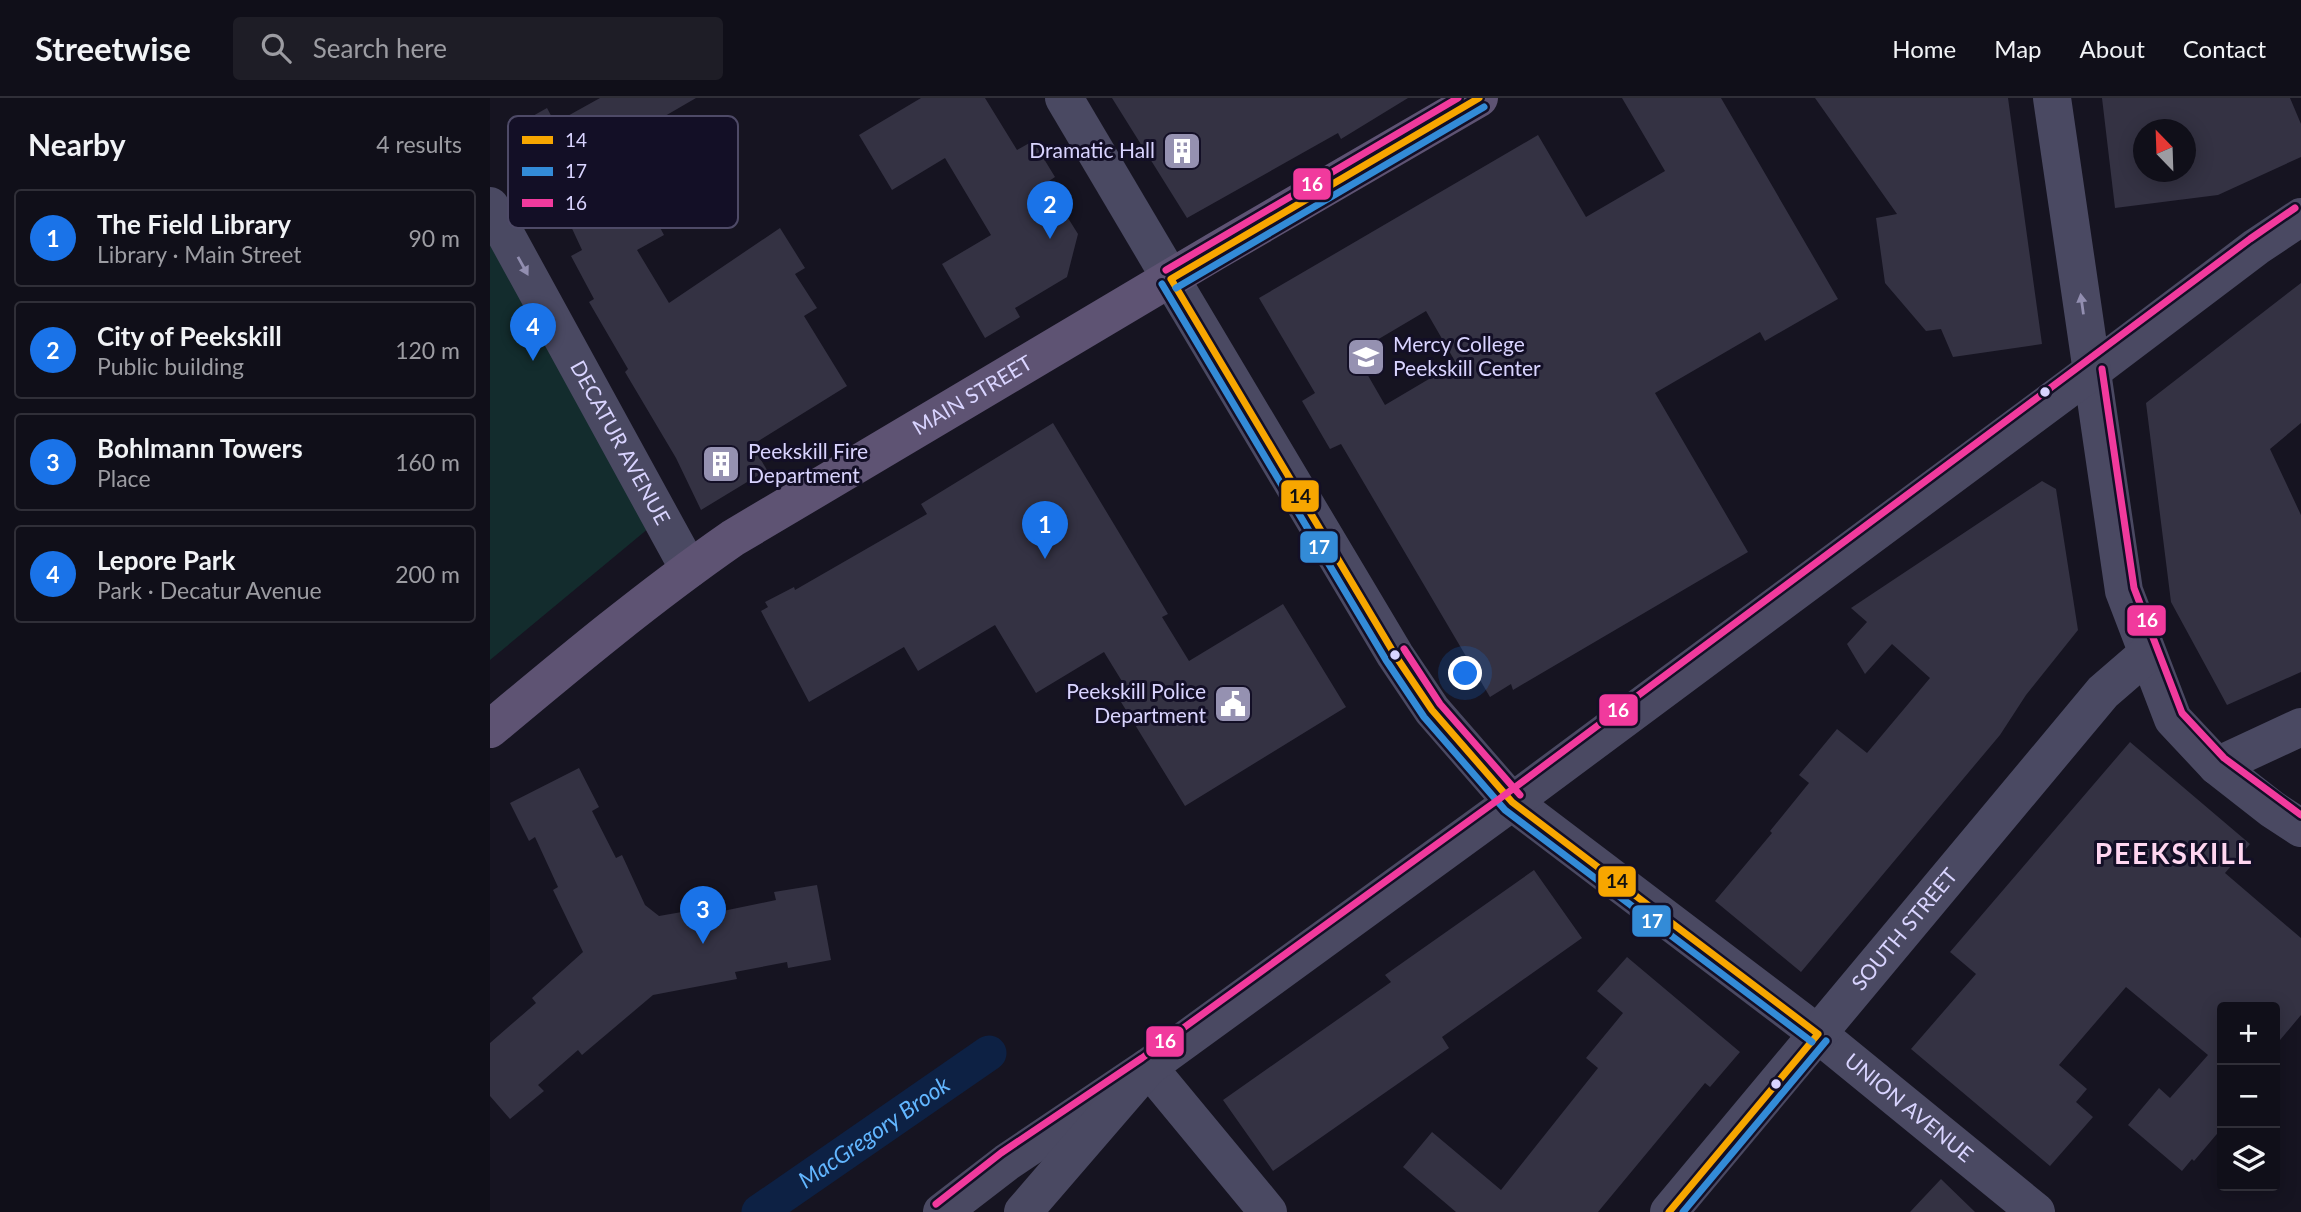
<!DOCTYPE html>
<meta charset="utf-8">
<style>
body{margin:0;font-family:Lato,sans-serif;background:#1e1d26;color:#f1f3f6}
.controls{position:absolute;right:21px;bottom:21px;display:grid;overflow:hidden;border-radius:7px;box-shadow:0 4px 18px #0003}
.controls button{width:63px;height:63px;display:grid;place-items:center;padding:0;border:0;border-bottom:2px solid #302f38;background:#100f19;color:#f1f3f6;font:35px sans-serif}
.compass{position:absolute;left:1643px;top:21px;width:63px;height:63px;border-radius:50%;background:#100f19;box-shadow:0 4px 18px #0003;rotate:337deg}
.you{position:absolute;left:976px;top:576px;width:24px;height:24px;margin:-18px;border:5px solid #fff;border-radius:50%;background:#1a73e8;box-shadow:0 0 0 10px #1a73e833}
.badge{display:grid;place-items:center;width:46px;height:46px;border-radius:50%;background:#1a73e8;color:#fff;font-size:23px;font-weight:700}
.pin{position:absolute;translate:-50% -58px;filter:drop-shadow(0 2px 4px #0008)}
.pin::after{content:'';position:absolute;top:37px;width:24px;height:21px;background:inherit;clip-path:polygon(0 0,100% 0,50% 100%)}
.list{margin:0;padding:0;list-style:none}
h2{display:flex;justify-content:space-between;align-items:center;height:91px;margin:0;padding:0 28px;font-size:30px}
h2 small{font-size:23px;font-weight:400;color:#9c9ca2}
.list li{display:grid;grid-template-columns:46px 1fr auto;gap:21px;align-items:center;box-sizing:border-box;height:98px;margin:0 14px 14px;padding:0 14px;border:2px solid #302f38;border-radius:7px}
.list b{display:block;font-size:26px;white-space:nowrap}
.list p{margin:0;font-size:23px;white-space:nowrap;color:#9c9ca2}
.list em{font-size:23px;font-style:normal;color:#9c9ca2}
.icon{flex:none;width:38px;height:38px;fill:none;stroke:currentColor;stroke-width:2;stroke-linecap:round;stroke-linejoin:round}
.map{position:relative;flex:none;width:1811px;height:1114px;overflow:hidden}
header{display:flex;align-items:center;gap:42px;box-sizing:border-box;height:98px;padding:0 35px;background:#100f19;border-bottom:2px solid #302f38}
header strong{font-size:33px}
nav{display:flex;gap:38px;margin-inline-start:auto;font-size:24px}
.search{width:490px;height:63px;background:#1e1d26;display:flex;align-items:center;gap:18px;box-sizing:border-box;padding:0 24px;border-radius:7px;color:#9c9ca2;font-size:26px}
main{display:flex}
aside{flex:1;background:#100f19}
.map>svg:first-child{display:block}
.green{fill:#132c2d}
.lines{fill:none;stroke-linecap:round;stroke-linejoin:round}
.canal{stroke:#0d2144;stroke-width:35}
.building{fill:#343243;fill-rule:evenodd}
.minor{stroke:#4a4962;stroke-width:38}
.tertiary{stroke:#4a4962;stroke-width:38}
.primary{stroke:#5e5373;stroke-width:38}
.bus-1-casing{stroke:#130f26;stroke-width:12}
.bus-2-casing{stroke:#130f26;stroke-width:12}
.bus-3-casing{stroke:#130f26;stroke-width:12}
.bus-1{stroke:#f7a600;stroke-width:7}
.bus-2{stroke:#338bd7;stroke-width:7}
.bus-3{stroke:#f13a9d;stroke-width:7}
.oneway{fill:#928eb0}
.bus-dot{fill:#d9d4ff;stroke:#130f26;stroke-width:2.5}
.labels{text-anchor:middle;stroke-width:6;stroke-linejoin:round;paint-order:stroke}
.poi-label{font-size:21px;fill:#d9d4ff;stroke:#130f26;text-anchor:end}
.street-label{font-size:21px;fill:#d9d4ff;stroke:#130f26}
.water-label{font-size:23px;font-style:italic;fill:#62b6ff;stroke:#130f26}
.district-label{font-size:28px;font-weight:bold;letter-spacing:2px;fill:#ffd6f0;stroke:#130f26}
.key{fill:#130f26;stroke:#4e4a67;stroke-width:2}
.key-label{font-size:19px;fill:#d9d4ff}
.line-badge{stroke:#130f26;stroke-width:2.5}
.badge-label{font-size:19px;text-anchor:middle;font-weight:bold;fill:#fff}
.pale-badge-label{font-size:19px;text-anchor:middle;font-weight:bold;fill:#111}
</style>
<header>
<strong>Streetwise</strong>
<div class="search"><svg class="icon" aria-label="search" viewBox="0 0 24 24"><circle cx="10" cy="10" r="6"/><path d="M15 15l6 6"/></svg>Search here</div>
<nav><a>Home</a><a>Map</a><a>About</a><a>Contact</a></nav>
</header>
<main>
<aside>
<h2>Nearby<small>4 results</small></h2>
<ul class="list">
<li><span class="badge">1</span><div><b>The Field Library</b><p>Library · Main Street</p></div><em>90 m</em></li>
<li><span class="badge">2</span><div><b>City of Peekskill</b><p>Public building</p></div><em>120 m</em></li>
<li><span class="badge">3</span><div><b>Bohlmann Towers</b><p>Place</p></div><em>160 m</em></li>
<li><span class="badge">4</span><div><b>Lepore Park</b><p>Park · Decatur Avenue</p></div><em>200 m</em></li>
</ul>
</aside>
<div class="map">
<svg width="1811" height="1114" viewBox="0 0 1811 1114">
<rect width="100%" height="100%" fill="#161421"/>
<path class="green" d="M 0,107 L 171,420 L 0,562 Z"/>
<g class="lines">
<path class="canal" id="s1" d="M 269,1114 L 499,955"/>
</g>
<path class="building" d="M 110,0 L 206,0 L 94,65 L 122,127 L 158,107 L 174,137 L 147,152 L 179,205 L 290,130 L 315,170 L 305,176 L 327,210 L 314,218 L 357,288 L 262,347 L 277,372 L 211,412 L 186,360 L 135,274 L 138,271 L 99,204 L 104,201 L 81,158 L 92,152 L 52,66 L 47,68 L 25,28 L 57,10 L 65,25 Z
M 431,0 L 495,0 L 527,52 L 543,43 L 565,79 L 556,85 L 588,136 L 577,179 L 525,210 L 530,219 L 495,240 L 452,166 L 501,137 L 455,60 L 402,92 L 369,37 Z
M 622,0 L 918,0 L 851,41 L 848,35 L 697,120 Z
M 1132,0 L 1231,0 L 1348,201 L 1275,243 L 1270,234 L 1165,295 L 1258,454 L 1023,592 L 1021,586 L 1000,599 L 851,346 L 840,351 L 812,303 L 825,295 L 769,200 L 1048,37 L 1096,119 L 1175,73 ZM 936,213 L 966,265 L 895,307 L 865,255 Z
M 1325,0 L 1518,0 L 1552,246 L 1463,259 L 1451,231 L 1436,233 L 1395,185 L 1386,120 L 1407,116 Z
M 1612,0 L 1800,0 L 1811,26 L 1811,59 L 1728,97 L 1625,110 ZM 1654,32 L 1696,32 L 1696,74 L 1654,74 Z
M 1811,185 L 1811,325 L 1780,351 L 1811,417 L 1811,574 L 1737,607 L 1681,504 L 1656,305 Z
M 563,325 L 678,516 L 672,519 L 699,563 L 793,506 L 856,609 L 695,708 L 631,604 L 641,598 L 614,554 L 546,595 L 505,527 L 428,573 L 414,549 L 319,604 L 271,513 L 278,509 L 275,504 L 304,489 L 305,492 L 437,416 L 431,406 Z
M 1552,383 L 1566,391 L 1588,532 L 1536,597 L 1510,637 L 1311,874 L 1225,803 L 1282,735 L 1280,733 L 1319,685 L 1309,677 L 1347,631 L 1377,655 L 1440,580 L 1402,546 L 1375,576 L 1357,546 L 1377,524 L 1361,510 Z
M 1640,644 L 1760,746 L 1735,775 L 1811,840 L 1811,917 L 1785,948 L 1785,909 L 1732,909 L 1732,1030 L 1704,1063 L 1702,1061 L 1692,1073 L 1638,1027 L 1669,990 L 1680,1000 L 1718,957 L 1636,889 L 1569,967 L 1597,991 L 1586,1004 L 1603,1019 L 1560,1068 L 1421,951 L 1486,876 L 1460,854 Z
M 89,670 L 109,709 L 102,713 L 126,760 L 132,757 L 155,807 L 169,818 L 232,807 L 233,813 L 286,802 L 284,794 L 327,787 L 341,862 L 298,870 L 297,864 L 245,874 L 247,881 L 163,897 L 92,957 L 88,952 L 48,987 L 54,993 L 20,1021 L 0,998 L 0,945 L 46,905 L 42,900 L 93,854 L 63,792 L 68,789 L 45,739 L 39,743 L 20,705 Z
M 1044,772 L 1092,840 L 952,939 L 959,950 L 783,1073 L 733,1002 L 901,884 L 895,877 Z
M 1137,859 L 1250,954 L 1220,989 L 1215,985 L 1108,1114 L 966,1114 L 913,1069 L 942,1034 L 1011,1092 L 1108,970 L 1096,960 L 1133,915 L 1107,893 Z
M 1451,1081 L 1485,1114 L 1420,1114 Z"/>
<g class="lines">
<g class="minor">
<path d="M 574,0 L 681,181"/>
<path id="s2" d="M 0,108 L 199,471"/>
<path d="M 1602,273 L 1766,149 L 1811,119"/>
<path d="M 1727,668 L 1811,629"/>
<path id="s3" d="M 1328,936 L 1546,1114"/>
<path d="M 452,1114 L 517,1064 L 658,969 L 778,1114"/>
</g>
<g class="tertiary">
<path d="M 1562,0 L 1634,493 L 1683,621 L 1727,668 L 1782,711 L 1811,730"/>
<path d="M 681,181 L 905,557 L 942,612 L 1022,704 L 1328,936"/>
<path d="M 533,1114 L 658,969 L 1022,704 L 1602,273"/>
<path id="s4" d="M 1179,1114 L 1613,594 L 1657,556"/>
</g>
<path class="primary" id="s5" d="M 0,631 C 79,565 158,499 243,440 L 726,153 L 989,0"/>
<defs>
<path id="bus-1" d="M 681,181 L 905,557 L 942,612 L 1022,704 L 1328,936
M 681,181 L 989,0
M 1179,1114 L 1328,936"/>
<path id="bus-2" d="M 672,186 L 896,562 L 934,619 L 1015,712 L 1322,944
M 686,190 L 994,9
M 1193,1114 L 1336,943"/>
<path id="bus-3" d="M 676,172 L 968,0
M 1612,271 L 1644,490 L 1692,615 L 1734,660 L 1811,717
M 914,551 L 950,606 L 1030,697
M 446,1106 L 511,1055 L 652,960 L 1016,696 L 1760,141 L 1805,110"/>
</defs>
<use href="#bus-1" class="bus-1-casing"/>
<use href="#bus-2" class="bus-2-casing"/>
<use href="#bus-3" class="bus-3-casing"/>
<use href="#bus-1" class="bus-1"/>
<use href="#bus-2" class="bus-2"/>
<use href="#bus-3" class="bus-3"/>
</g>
<defs><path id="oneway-solid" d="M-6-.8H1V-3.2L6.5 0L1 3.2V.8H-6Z" transform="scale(1.75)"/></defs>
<g class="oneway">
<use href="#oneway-solid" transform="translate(33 168) rotate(61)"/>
<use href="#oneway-solid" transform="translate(1592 206) rotate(-98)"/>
</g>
<defs>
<symbol id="building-square" viewBox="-11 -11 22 22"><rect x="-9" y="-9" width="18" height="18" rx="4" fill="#9591b1" stroke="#130f26"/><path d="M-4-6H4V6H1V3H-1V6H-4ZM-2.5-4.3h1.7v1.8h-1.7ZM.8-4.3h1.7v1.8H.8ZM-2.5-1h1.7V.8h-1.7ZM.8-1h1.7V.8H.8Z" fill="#fff"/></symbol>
<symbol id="school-square" viewBox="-11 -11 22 22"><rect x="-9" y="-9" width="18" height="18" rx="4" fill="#9591b1" stroke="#130f26"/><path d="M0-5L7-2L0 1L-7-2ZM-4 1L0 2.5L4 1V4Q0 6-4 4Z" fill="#fff"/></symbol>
<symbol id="civic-square" viewBox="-11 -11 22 22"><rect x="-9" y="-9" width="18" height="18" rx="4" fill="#9591b1" stroke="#130f26"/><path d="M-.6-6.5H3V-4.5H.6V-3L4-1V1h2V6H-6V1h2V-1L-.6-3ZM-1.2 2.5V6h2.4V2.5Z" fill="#fff"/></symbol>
</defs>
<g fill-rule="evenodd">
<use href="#building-square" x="670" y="31" width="44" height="44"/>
<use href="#school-square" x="854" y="237" width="44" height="44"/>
<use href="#building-square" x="209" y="344" width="44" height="44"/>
<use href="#civic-square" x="721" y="584" width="44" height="44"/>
</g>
<g class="bus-dot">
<circle cx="1555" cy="294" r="6"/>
<circle cx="905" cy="557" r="6"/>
<circle cx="1286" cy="986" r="6"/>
</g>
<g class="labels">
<g class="poi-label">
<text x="665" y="60">Dramatic Hall</text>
<text x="903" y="254" text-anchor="start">Mercy College<tspan x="903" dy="24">Peekskill Center</tspan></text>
<text x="258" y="361" text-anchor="start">Peekskill Fire<tspan x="258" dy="24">Department</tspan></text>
<text x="716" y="601">Peekskill Police<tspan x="716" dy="24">Department</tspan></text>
</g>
<g class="street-label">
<text dy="7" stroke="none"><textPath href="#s5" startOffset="588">MAIN STREET</textPath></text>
<text dy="7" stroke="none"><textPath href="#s2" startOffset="270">DECATUR AVENUE</textPath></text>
<text dy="7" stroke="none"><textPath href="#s4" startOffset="368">SOUTH STREET</textPath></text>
<text dy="7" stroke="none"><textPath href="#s3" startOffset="117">UNION AVENUE</textPath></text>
</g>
<g class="water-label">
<text dy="8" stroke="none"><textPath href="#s1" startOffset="140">MacGregory Brook</textPath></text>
</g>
<g class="district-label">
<text x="1684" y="766">PEEKSKILL</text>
</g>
</g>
<rect x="18" y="18" width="230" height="112" rx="10" class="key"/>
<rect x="32" y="38" width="31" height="8" fill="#f7a600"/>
<rect x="32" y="69" width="31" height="9" fill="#338bd7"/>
<rect x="32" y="101" width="31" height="8" fill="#f13a9d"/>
<g class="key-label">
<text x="75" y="49">14</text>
<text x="75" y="80">17</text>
<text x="75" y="112">16</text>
</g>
<g class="line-badge">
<rect x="802" y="69" width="40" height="34" rx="7" fill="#f13a9d"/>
<rect x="790" y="381" width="40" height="34" rx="7" fill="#f7a600"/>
<rect x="809" y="432" width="40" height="34" rx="7" fill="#338bd7"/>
<rect x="1636" y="506" width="41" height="33" rx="7" fill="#f13a9d"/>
<rect x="1108" y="595" width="41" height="34" rx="7" fill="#f13a9d"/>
<rect x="1107" y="767" width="40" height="33" rx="7" fill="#f7a600"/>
<rect x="1141" y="806" width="41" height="34" rx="7" fill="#338bd7"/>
<rect x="655" y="927" width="40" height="33" rx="7" fill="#f13a9d"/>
</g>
<g class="badge-label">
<text x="822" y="93">16</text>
<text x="829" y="456">17</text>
<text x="1657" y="529">16</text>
<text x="1128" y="619">16</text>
<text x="1162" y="830">17</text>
<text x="675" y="950">16</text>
</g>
<g class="pale-badge-label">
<text x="810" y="405">14</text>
<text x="1127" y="790">14</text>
</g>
</svg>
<div class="controls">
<button>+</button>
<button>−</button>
<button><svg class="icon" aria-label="layers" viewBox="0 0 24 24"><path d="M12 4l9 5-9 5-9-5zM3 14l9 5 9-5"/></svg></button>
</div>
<svg class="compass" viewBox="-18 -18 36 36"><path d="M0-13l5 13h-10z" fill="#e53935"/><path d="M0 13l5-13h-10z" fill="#9c9ca2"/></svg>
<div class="you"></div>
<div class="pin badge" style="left:555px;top:461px">1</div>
<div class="pin badge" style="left:560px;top:141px">2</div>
<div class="pin badge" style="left:213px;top:846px">3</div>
<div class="pin badge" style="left:43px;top:263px">4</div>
</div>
</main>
